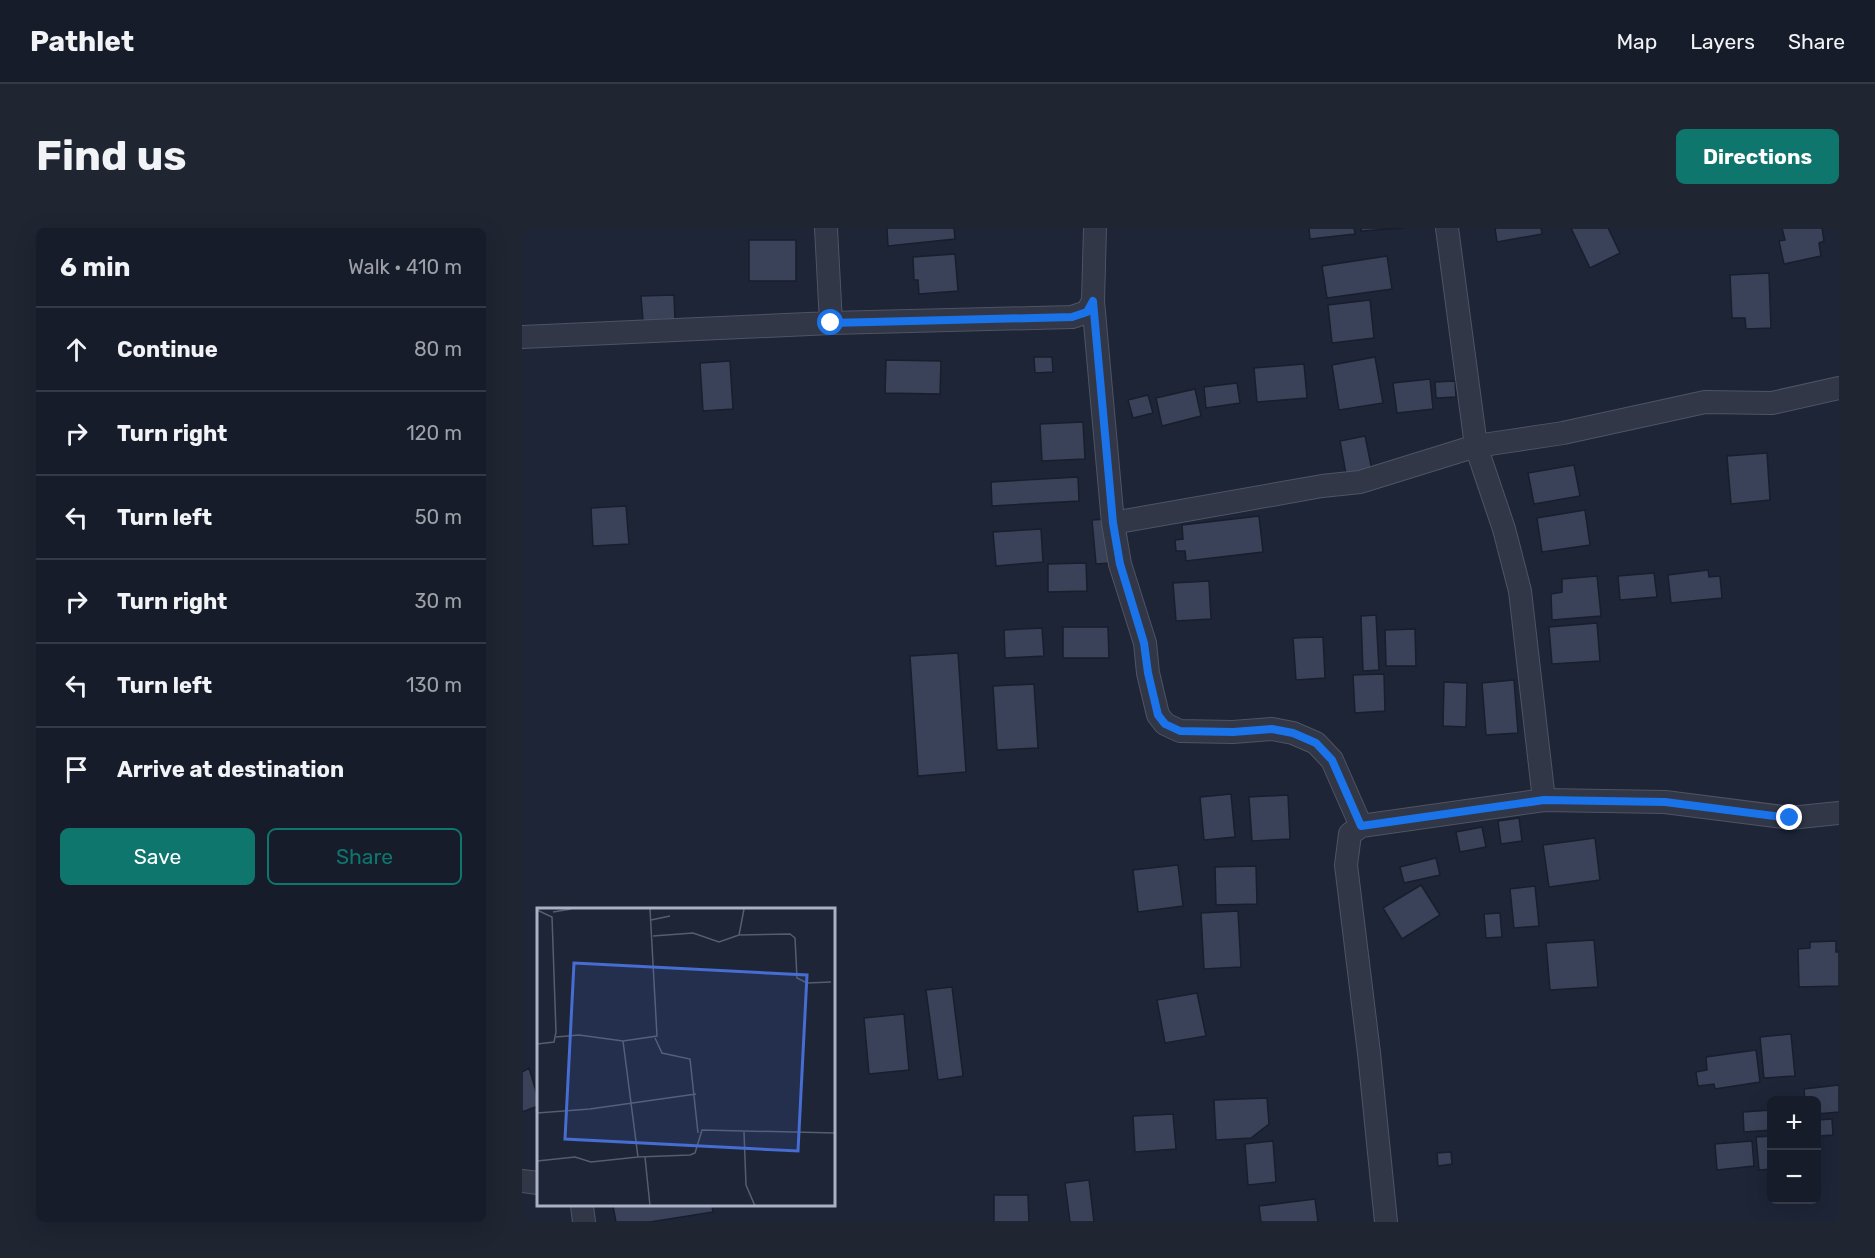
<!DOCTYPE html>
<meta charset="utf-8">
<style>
body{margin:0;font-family:Rubik,sans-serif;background:#1f2531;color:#f1f3f6}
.controls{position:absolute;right:18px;bottom:18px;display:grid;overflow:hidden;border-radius:9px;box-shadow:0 6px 24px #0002}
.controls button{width:54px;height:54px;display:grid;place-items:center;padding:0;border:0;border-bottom:2px solid #353a46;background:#161c29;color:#f1f3f6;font:30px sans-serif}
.stop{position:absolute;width:18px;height:18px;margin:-14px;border:4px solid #1a73e8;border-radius:50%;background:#fff}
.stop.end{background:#1a73e8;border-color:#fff;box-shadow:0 2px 6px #0008}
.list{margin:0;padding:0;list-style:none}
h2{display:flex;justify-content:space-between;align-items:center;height:78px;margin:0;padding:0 24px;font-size:26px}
h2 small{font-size:20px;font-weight:400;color:#9ea1a8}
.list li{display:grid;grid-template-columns:39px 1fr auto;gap:18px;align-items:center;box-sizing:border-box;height:84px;padding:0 24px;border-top:2px solid #353a46}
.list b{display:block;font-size:22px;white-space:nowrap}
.list em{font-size:20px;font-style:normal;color:#9ea1a8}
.actions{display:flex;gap:12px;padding:18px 24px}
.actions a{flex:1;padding:14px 0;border:2px solid #0f766e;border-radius:9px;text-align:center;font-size:21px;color:#0f766e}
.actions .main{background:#0f766e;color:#fff}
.icon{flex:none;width:33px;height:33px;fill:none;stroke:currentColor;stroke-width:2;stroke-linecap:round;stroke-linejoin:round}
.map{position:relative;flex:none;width:1317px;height:994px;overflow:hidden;border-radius:9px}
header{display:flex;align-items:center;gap:36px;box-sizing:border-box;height:84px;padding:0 30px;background:#161c29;border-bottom:2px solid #353a46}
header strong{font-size:28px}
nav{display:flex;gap:33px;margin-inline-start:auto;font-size:21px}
.intro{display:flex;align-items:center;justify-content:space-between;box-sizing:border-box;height:144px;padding:0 36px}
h1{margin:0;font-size:42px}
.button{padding:15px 27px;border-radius:9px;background:#0f766e;color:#fff;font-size:21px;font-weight:700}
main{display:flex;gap:36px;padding:0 36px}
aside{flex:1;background:#161c29;border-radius:9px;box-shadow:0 6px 24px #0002}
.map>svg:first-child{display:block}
.building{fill:#394258;stroke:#191e2d;stroke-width:1.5}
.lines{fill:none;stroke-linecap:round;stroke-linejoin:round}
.minor-casing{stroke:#4e5465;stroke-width:24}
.minor{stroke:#313747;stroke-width:22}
.route{stroke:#1a73e8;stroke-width:8}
.inset-road{fill:none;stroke:#555d70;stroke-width:1.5}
.view{fill:#476cd2;fill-opacity:0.15;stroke:#476cd2;stroke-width:3}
.inset-edge{fill:none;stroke:#aab1c5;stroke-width:3}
</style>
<header>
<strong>Pathlet</strong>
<nav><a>Map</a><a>Layers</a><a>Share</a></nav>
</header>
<div class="intro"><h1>Find us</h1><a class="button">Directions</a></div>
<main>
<aside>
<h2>6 min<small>Walk · 410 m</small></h2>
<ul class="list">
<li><svg class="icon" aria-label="ahead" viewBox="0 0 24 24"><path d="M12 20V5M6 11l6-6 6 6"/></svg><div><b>Continue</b></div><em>80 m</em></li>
<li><svg class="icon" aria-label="right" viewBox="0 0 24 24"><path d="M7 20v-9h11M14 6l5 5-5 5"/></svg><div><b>Turn right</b></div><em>120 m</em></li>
<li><svg class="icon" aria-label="left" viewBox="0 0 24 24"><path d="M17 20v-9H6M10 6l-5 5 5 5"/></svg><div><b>Turn left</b></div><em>50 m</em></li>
<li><svg class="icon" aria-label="right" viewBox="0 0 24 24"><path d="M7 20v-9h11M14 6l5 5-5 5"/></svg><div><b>Turn right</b></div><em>30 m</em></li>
<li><svg class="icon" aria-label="left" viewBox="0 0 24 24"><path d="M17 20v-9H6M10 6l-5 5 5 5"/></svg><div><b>Turn left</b></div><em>130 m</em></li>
<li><svg class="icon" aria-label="arrive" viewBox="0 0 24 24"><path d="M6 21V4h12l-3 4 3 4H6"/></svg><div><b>Arrive at destination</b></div></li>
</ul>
<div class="actions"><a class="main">Save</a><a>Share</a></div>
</aside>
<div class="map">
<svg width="1317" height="994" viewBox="0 0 1317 994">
<rect width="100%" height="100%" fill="#1d2537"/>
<path class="building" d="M 365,0 L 432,0 L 433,11 L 366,18 Z
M 787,0 L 832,0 L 833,6 L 788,11 Z
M 839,0 L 882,0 L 839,3 Z
M 973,0 L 1019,0 L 1020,6 L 975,14 Z
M 1049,0 L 1086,0 L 1098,25 L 1068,40 Z
M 1260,0 L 1300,0 L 1302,13 L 1297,15 L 1299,28 L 1262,36 L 1257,13 L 1263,12 Z
M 227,12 L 274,12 L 274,53 L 227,53 Z
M 433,26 L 436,63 L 397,66 L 396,52 L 392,52 L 391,29 Z
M 865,28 L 870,61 L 805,70 L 800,38 Z
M 1247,45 L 1249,100 L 1224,101 L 1223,90 L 1210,90 L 1208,47 Z
M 152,67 L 153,92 L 121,93 L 119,68 Z
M 848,72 L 852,110 L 810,115 L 806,77 Z
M 512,129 L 530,129 L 531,144 L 513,145 Z
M 853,129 L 861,175 L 817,182 L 810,137 Z
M 364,132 L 419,133 L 418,166 L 363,165 Z
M 208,133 L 211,181 L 181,183 L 178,135 Z
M 782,136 L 785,170 L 735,174 L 732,140 Z
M 908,151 L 911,181 L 875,185 L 871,155 Z
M 933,153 L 934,169 L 914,170 L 913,154 Z
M 715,155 L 718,175 L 684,180 L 682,159 Z
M 673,161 L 679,188 L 640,198 L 634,170 Z
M 626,167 L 631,185 L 611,190 L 606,172 Z
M 561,194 L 563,231 L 520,233 L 518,196 Z
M 843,208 L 850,242 L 824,246 L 818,213 Z
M 1245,225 L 1248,272 L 1209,276 L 1205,228 Z
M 1052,237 L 1058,268 L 1012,276 L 1006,245 Z
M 556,249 L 557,273 L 470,278 L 469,254 Z
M 104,278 L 107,316 L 71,318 L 69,280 Z
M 1063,282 L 1068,317 L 1020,324 L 1015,290 Z
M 737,288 L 741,324 L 664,333 L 663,323 L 654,323 L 653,312 L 661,311 L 660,297 Z
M 585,291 L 589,335 L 574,336 L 570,292 Z
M 519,301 L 521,334 L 474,338 L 471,304 Z
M 564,335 L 565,363 L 526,364 L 526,336 Z
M 1186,342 L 1187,349 L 1198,348 L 1200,370 L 1149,375 L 1146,347 Z
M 1132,345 L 1135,369 L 1098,372 L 1096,348 Z
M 1075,348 L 1079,388 L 1030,392 L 1029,366 L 1040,364 L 1040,351 Z
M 687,353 L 689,391 L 654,393 L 651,355 Z
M 854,387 L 857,442 L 841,443 L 839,388 Z
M 1075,395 L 1078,433 L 1030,436 L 1027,399 Z
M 541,399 L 586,399 L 587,430 L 541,430 Z
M 520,400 L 522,428 L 483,430 L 482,402 Z
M 893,401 L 894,438 L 864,438 L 863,402 Z
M 801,409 L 803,450 L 774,452 L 771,410 Z
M 436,425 L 444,544 L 396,548 L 388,428 Z
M 862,446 L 863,483 L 833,485 L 831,447 Z
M 992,452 L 996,505 L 964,507 L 960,455 Z
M 922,454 L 945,455 L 944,499 L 921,498 Z
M 512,456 L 516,520 L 475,522 L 471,458 Z
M 709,566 L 713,609 L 682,612 L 678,569 Z
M 766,567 L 768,611 L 730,613 L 727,569 Z
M 997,590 L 1000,613 L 979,616 L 976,593 Z
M 960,599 L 964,619 L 938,624 L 934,604 Z
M 1073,610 L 1078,652 L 1027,659 L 1021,617 Z
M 914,630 L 918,647 L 882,655 L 878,639 Z
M 656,637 L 661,678 L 616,684 L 611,642 Z
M 734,638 L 735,676 L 694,677 L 693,639 Z
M 899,657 L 918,687 L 880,711 L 861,680 Z
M 1013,658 L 1017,698 L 992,700 L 988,661 Z
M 716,683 L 719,739 L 682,741 L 679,685 Z
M 978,685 L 980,709 L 964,710 L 962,686 Z
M 1072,712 L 1076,759 L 1028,762 L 1024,715 Z
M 1314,713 L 1314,724 L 1317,724 L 1317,758 L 1277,759 L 1276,721 L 1288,720 L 1288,714 Z
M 430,759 L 441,848 L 416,852 L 404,762 Z
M 675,765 L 684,808 L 643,815 L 635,772 Z
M 382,786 L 387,842 L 347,846 L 342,790 Z
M 1269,806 L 1273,848 L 1242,850 L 1238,809 Z
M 1234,822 L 1238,854 L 1193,861 L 1192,856 L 1176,858 L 1174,844 L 1185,842 L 1184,829 Z
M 7,840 L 16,870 L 16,878 L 0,884 L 0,844 Z
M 1317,857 L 1317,884 L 1294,886 L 1294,872 L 1283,872 L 1282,861 Z
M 745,870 L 747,896 L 729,910 L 694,912 L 692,872 Z
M 1250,882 L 1250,902 L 1222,904 L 1221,884 Z
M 651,886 L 654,921 L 613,924 L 611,888 Z
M 1310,891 L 1311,907 L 1297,908 L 1298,920 L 1294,920 L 1294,892 Z
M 1250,908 L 1250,941 L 1237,942 L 1234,909 Z
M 751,913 L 754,954 L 726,957 L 723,916 Z
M 1230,913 L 1232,938 L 1195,942 L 1193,916 Z
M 929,924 L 930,936 L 916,938 L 915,925 Z
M 567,952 L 572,994 L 548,994 L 543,955 Z
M 472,967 L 506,967 L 507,994 L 472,994 Z
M 793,971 L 796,994 L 739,994 L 737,978 Z
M 91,978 L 190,978 L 191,984 L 128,994 L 94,994 Z"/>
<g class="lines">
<defs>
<path id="minor" d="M 304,0 L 309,95
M 925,0 L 954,218 L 982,301 L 998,363 L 1022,572
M 571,73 L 591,295 L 598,336 L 623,415 L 626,445 L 636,487 L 643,496 L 658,503 L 711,504 L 750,501 L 771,505 L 794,515 L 810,532 L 839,598
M 0,109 L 309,95 L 550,89 L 565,84 L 571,73 L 573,0
M 591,295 L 800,258 L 838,254 L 954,218 L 1041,205 L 1183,174 L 1250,175 L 1317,160
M 0,953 L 16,955
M 60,978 L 62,994
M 864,994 L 847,825 L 824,637 L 828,606 L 839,598 L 1022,572 L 1143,574 L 1268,590 L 1317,585"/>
</defs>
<use href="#minor" class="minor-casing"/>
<use href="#minor" class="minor"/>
</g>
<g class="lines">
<path class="route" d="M 309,95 L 550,89 L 565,84 L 571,73 L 591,295 L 598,336 L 622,415 L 626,445 L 636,487 L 643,496 L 658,503 L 711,504 L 750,501 L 771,505 L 794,515 L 810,532 L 839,598 L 1022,572 L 1143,574 L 1268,590"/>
</g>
<g transform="translate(15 680)">
<rect width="298" height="298" fill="#1d2537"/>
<path class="inset-road" d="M 0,2 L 15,9 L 19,124 L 17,134 L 0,136M 16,4 L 34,1M 114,12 L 133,8M 202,27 L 207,1M 116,28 L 156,25 L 182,34 L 202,27 L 253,26 L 258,30 L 260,70 L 270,75 L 294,74M 19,129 L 42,127 L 86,133 L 120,128 L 113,1M 118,130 L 125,145 L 153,151 L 161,225M 86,133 L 101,249 L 153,247 L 158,245 L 165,222 L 299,225M 0,205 L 53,201 L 159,186M 207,224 L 209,277 L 218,298M 108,249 L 113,298M 0,253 L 38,249 L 54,254 L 101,249"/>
<path class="view" d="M 37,55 L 270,67 L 261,243 L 28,231 Z"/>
<rect width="298" height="298" class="inset-edge"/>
</g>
</svg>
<div class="controls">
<button>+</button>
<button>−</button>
</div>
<div class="stop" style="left:309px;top:95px"></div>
<div class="stop end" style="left:1268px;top:590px"></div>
</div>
</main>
